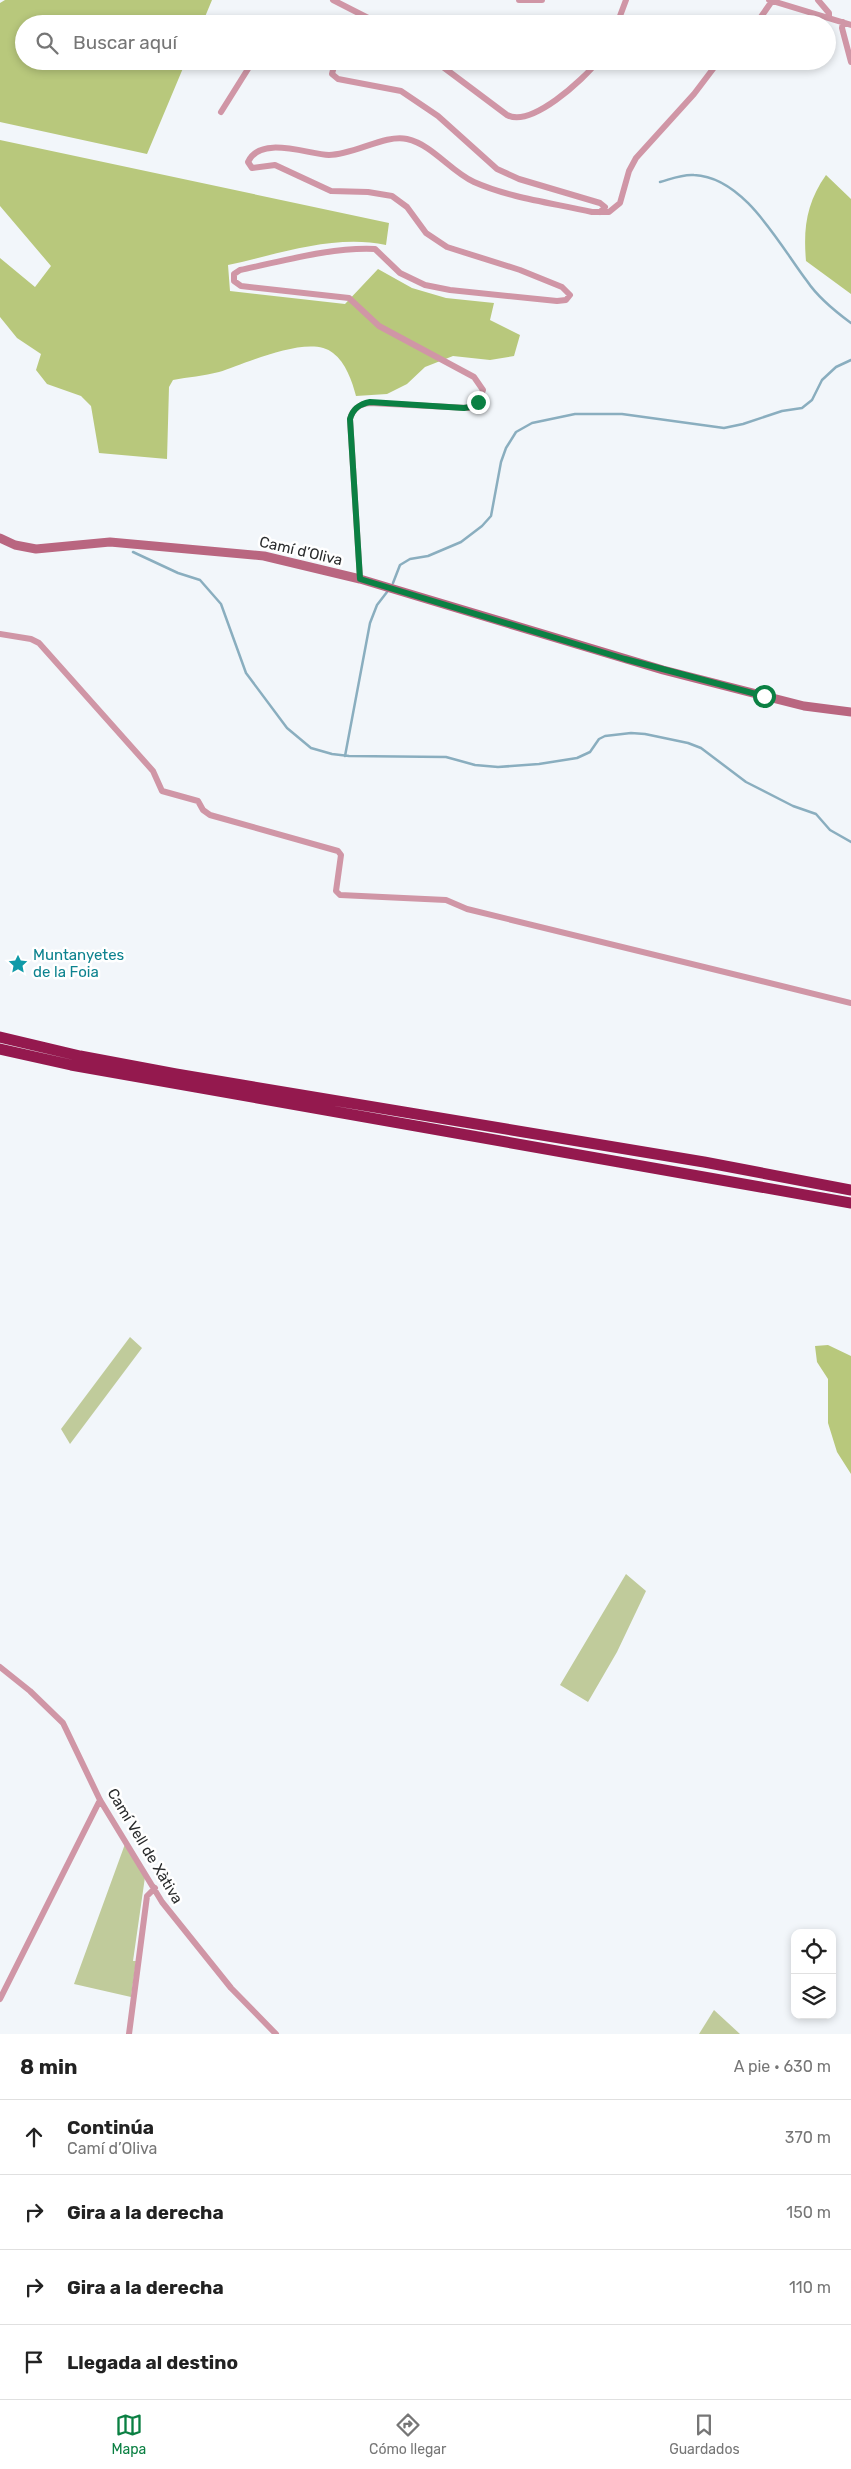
<!DOCTYPE html>
<html lang="es">
<meta charset="utf-8">
<style>
body{margin:0;font-family:Rubik,sans-serif;background:#f6f6f6;color:#222}
.controls{position:absolute;right:15px;bottom:15px;display:grid;overflow:hidden;border-radius:10px;box-shadow:0 2px 8px #0003}
.controls button{width:45px;height:45px;display:grid;place-items:center;padding:0;border:0;border-bottom:1px solid #e0e0e0;background:#fff;color:#222;font:25px sans-serif}
.stop{position:absolute;width:15px;height:15px;margin:-11px;border:4px solid #0b8043;border-radius:50%;background:#fff}
.stop.end{background:#0b8043;border-color:#fff;box-shadow:0 1px 5px #0008}
.list{margin:0;padding:0;list-style:none}
h2{display:flex;justify-content:space-between;align-items:center;height:65px;margin:0;padding:0 20px;font-size:21px}
h2 small{font-size:16px;font-weight:400;color:#767676}
.list li{display:grid;grid-template-columns:32px 1fr auto;gap:15px;align-items:center;box-sizing:border-box;height:75px;padding:0 20px;border-top:1px solid #e0e0e0}
.list b{display:block;font-size:19px;white-space:nowrap}
.list p{margin:0;font-size:16px;white-space:nowrap;color:#767676}
.list em{font-size:16px;font-style:normal;color:#767676}
.icon{flex:none;width:28px;height:28px;fill:none;stroke:currentColor;stroke-width:2;stroke-linecap:round;stroke-linejoin:round}
.map{position:relative;flex:none;width:851px;height:2034px;overflow:hidden}
.search{position:absolute;background:#fff;box-shadow:0 2px 8px #0003;left:15px;right:15px;top:15px;height:55px;display:flex;align-items:center;gap:12px;box-sizing:border-box;padding:0 18px;border-radius:28px;color:#767676;font-size:19px}
.sheet{height:365px;background:#fff}
nav{display:flex;justify-content:space-around;align-items:center;box-sizing:border-box;height:70px;border-top:1px solid #e0e0e0;background:#fff;font-size:14px;color:#767676}
nav a{display:grid;justify-items:center;gap:2px}
nav .on{color:#0b8043}
.map>svg:first-child{display:block}
.green{fill:#c0cb9b}
.forest{fill:#b8c87c}
.lines{fill:none;stroke-linecap:round;stroke-linejoin:round}
.stream{stroke:#8aaebf;stroke-width:2.5}
.street{stroke:#d096a6;stroke-width:6}
.secondary{stroke:#b96680;stroke-width:9}
.highway{stroke:#94194e;stroke-width:11}
.route{stroke:#0b8043;stroke-width:6}
.labels{text-anchor:middle;stroke-width:5;stroke-linejoin:round;paint-order:stroke}
.street-label{font-size:15px;fill:#292b2c;stroke:#fff}
.culture-label{font-size:15px;fill:#0d838f;stroke:#fff;text-anchor:start}
</style>
<div class="map">
<svg width="851" height="2034" viewBox="0 0 851 2034">
<rect width="100%" height="100%" fill="#f2f6fa"/>
<path class="green" d="M 130,1337 L 142,1348 L 70,1444 L 61,1429 Z
M 626,1574 L 646,1591 L 617,1652 L 588,1702 L 560,1685 Z
M 125,1844 L 145,1877 L 133,1961 L 136,1961 L 131,1997 L 74,1984 Z
M 714,2010 L 740,2034 L 699,2034 Z"/>
<path class="forest" d="M 5,0 L 212,0 L 202,24 L 24,24 L 24,61 L 186,61 L 147,154 L 0,122 L 0,3 Z
M 0,140 L 389,223 L 386,245 C 334,234 279,254 228,265 L 230,291 L 345,304 L 378,269 L 412,288 L 446,298 L 494,303 L 490,320 L 520,335 L 514,356 L 490,360 L 453,356 L 425,367 L 407,384 L 387,394 L 356,396 C 352,381 346,363 333,353 C 310,333 245,364 219,372 C 204,376 188,377 173,380 L 169,387 L 167,459 L 99,453 L 91,406 L 81,396 L 47,384 L 36,370 L 41,354 L 17,338 L 0,317 L 0,258 L 35,287 L 51,266 L 0,206 Z
M 826,175 L 851,199 L 851,294 L 806,261 C 803,227 807,202 826,175 Z
M 828,1345 L 851,1356 L 851,1474 L 837,1452 L 828,1423 L 828,1379 L 817,1362 L 815,1346 Z"/>
<g class="lines">
<path class="stream" d="M 660,182 C 671,179 682,174 694,175 C 745,177 780,246 807,281 C 817,296 836,312 851,323
M 133,552 L 178,573 L 200,580 L 221,604 L 246,673 L 287,728 L 311,748 L 332,754 L 349,756 L 446,757 L 475,765 L 498,767 L 539,764 L 577,758 L 590,752 L 599,739 L 605,736 L 631,733 L 645,734 L 688,743 L 701,748 L 746,782 L 793,806 L 816,814 L 830,830 L 851,842
M 393,583 L 400,565 L 410,559 L 428,556 L 461,542 L 482,526 L 491,516 L 501,462 L 506,448 L 516,432 L 532,423 L 575,414 L 622,414 L 724,428 L 743,424 L 782,411 L 802,408 L 812,400 L 822,380 L 836,367 L 851,360
M 345,756 L 370,623 L 377,605 L 387,592"/>
<path class="street" d="M 333,0 L 380,24
M 519,0 L 542,0
M 769,0 L 851,25
M 818,0 L 829,13 L 829,17
M 843,22 L 842,28 L 851,62
M 617,24 L 626,0
M 756,24 L 772,1
M 332,61 L 334,66 L 332,74 L 338,79 L 401,91 L 438,116 L 497,169 L 519,179 L 600,203 L 605,207 L 600,212
M 435,61 L 507,115 C 531,128 583,80 598,61
M 334,66 C 341,61 358,69 375,61
M 221,112 L 253,61
M 360,579 L 350,419 C 353,408 360,404 370,403 L 469,408 L 478,403 L 483,390 L 474,377 L 379,326 L 349,298 L 241,286 L 234,281 L 234,274 L 240,270 C 284,261 330,247 375,249 L 400,273 L 425,285 L 450,290 L 557,301 L 566,300 L 570,295 L 562,287 L 520,270 L 447,247 L 426,233 L 407,207 L 392,196 L 368,192 L 331,191 L 275,165 L 252,168 L 248,162 C 260,135 307,154 329,155 C 354,155 385,134 407,139 C 433,145 450,171 474,182 C 510,198 553,203 592,212 L 609,212 L 620,203 L 629,171 L 636,158 L 694,94 L 719,61
M 0,634 L 31,639 L 39,643 L 153,771 L 162,791 L 198,801 L 203,810 L 210,815 L 338,851 L 341,855 L 336,891 L 340,895 L 446,900 L 467,909 L 851,1003
M 0,1667 L 30,1691 L 63,1723 L 100,1800 L 162,1902 L 231,1988 L 276,2034
M 0,1999 L 100,1800
M 129,2034 L 147,1896 L 155,1888"/>
<path class="secondary" d="M 0,538 L 15,545 L 36,549 L 110,542 L 264,556 L 360,579 L 663,670 L 804,706 L 851,712"/>
<path class="highway" d="M 0,1037 L 80,1056 L 176,1074 L 704,1162 L 851,1190
M 0,1049 L 71,1065 L 851,1203"/>
</g>
<g class="lines">
<path class="route" d="M 478,402 L 475,406 L 464,408 L 370,402 C 360,404 353,408 350,419 L 360,579 L 625,659 L 764,696"/>
</g>
<defs>
<symbol id="sight-bare" viewBox="-9 -9 18 18"><path d="M0-6L1.8-2.2L6-1.7L2.9 1.2L3.7 5.4L0 3.3L-3.7 5.4L-2.9 1.2L-6-1.7L-1.8-2.2Z" fill="#0f9aa8" stroke="#fff" stroke-width="2.5" paint-order="stroke"/></symbol>
</defs>
<g fill-rule="evenodd">
<use href="#sight-bare" x="4" y="950" width="28" height="28"/>
</g>
<g class="labels">
<g class="street-label">
<text transform="translate(301 551) rotate(13)" y="5">Camí d’Oliva</text>
<text transform="translate(145 1846) rotate(59)" y="5">Camí Vell de Xàtiva</text>
</g>
<g class="culture-label">
<text x="33" y="960">Muntanyetes<tspan x="33" dy="17">de la Foia</tspan></text>
</g>
</g>
</svg>
<div class="controls">
<button><svg class="icon" aria-label="locate" viewBox="0 0 24 24"><circle cx="12" cy="12" r="6"/><path d="M12 2v4M12 18v4M2 12h4M18 12h4"/></svg></button>
<button><svg class="icon" aria-label="layers" viewBox="0 0 24 24"><path d="M12 4l9 5-9 5-9-5zM3 14l9 5 9-5"/></svg></button>
</div>
<div class="stop" style="left:764px;top:696px"></div>
<div class="stop end" style="left:478px;top:402px"></div>
<div class="search"><svg class="icon" aria-label="search" viewBox="0 0 24 24"><circle cx="10" cy="10" r="6"/><path d="M15 15l6 6"/></svg>Buscar aquí</div>
</div>
<section class="sheet">
<h2>8 min<small>A pie · 630 m</small></h2>
<ul class="list">
<li><svg class="icon" aria-label="ahead" viewBox="0 0 24 24"><path d="M12 20V5M6 11l6-6 6 6"/></svg><div><b>Continúa</b><p>Camí d’Oliva</p></div><em>370 m</em></li>
<li><svg class="icon" aria-label="right" viewBox="0 0 24 24"><path d="M7 20v-9h11M14 6l5 5-5 5"/></svg><div><b>Gira a la derecha</b></div><em>150 m</em></li>
<li><svg class="icon" aria-label="right" viewBox="0 0 24 24"><path d="M7 20v-9h11M14 6l5 5-5 5"/></svg><div><b>Gira a la derecha</b></div><em>110 m</em></li>
<li><svg class="icon" aria-label="arrive" viewBox="0 0 24 24"><path d="M6 21V4h12l-3 4 3 4H6"/></svg><div><b>Llegada al destino</b></div></li>
</ul>
</section>
<nav>
<a class="on"><svg class="icon" aria-label="map" viewBox="0 0 24 24"><path d="M3 6l6-2 6 2 6-2v14l-6 2-6-2-6 2zM9 4v14M15 6v14"/></svg>Mapa</a>
<a><svg class="icon" aria-label="directions" viewBox="0 0 24 24"><path d="M12 3l9 9-9 9-9-9zM9 14v-3h6M13 9l2 2-2 2"/></svg>Cómo llegar</a>
<a><svg class="icon" aria-label="saved" viewBox="0 0 24 24"><path d="M7 4h10v16l-5-4-5 4z"/></svg>Guardados</a>
</nav>
